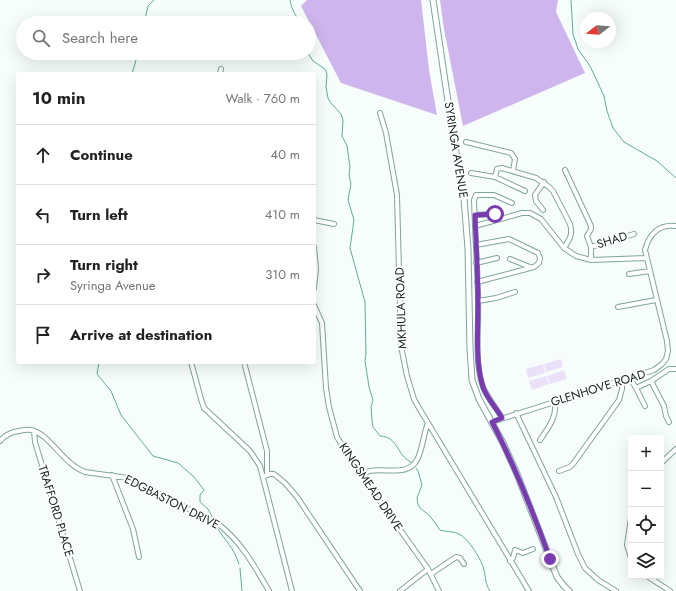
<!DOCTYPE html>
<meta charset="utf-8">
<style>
body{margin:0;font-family:Jost,sans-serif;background:#f2f2f2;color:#222}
.controls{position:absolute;right:12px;bottom:12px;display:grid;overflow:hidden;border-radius:4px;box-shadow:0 4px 16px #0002}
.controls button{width:36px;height:36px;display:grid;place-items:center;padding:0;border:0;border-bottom:1px solid #e0e0e0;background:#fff;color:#222;font:20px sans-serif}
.compass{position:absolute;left:580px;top:12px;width:36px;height:36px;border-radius:50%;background:#fff;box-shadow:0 4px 16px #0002;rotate:253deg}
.stop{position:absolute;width:12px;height:12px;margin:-9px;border:3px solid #793bb0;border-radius:50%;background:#fff}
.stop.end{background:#793bb0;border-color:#fff;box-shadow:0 1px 4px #0008}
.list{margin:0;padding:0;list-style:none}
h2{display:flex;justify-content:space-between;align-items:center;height:52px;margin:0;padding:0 16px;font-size:17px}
h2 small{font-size:13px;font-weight:400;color:#767676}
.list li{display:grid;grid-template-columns:26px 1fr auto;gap:12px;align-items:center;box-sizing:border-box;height:60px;padding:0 16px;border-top:1px solid #e0e0e0}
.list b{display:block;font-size:15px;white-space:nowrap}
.list p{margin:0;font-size:13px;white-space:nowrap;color:#767676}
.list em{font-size:13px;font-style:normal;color:#767676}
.icon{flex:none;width:22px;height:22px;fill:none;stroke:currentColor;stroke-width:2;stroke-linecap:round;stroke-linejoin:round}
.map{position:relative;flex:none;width:676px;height:591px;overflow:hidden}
.search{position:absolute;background:#fff;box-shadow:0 4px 16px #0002;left:16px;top:16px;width:300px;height:44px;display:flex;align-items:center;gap:10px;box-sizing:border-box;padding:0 14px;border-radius:22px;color:#767676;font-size:15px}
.panel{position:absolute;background:#fff;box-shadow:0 4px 16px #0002;left:16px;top:72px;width:300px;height:292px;border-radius:4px}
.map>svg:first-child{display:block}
.green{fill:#ebe0f9}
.forest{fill:#ceb5ed}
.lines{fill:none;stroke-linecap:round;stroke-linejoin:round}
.stream{stroke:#5ead9d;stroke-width:1}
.minor-casing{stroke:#7fa59c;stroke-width:6}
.tertiary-casing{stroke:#7fa59c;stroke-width:7}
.minor{stroke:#fff;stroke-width:4}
.tertiary{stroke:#fff;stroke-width:5}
.route{stroke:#793bb0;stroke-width:5}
.labels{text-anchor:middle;stroke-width:4;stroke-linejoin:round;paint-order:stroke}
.street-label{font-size:12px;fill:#142420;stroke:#fff}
</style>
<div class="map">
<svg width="676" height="591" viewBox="0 0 676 591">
<rect width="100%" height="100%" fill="#f6fdfb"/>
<path class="green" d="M 561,359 L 563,367 L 546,372 L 544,364 Z
M 543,364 L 545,373 L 528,378 L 526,369 Z
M 564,370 L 567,379 L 550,384 L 547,376 Z
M 546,376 L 549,384 L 532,390 L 529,381 Z"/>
<path class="forest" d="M 307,0 L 421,0 L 429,70 L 437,115 L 341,83 L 301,6 Z
M 440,0 L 558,0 L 556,12 L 585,73 L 463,126 L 444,29 Z"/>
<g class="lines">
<path class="stream" d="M 290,0 C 291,8 296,18 302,23
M 571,0 L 573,34 L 578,49 L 590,66 L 604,96 L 607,111 L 613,128 L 624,142 L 657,161 L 676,178
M 144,23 L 148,6 L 154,0
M 308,53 L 313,61 L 325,69 L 327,74 L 326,87 L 328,98 L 330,102 L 341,114 L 343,120 L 342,136 L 347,146 L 350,167 L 349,175 L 351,184 L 348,200 L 354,220 L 350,248 L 365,302 L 366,354 L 365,361 L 369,387 L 373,400 L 371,407 L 372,420 L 373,427 L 380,436 C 399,437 396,455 411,462
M 132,74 L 138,53
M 99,362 L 97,374 L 111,391 L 121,415 L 153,456 L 178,463 L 194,477 L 204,490 L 200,495 L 200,502 L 208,509 L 213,518
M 416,468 L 418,471 L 422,485 L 417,498 L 418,504 L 420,508 L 430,516 L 440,530 C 446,532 453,531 459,534 C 468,538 482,560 484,570 C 486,578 485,584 490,591
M 217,528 C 226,542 233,546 239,564
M 240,568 L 242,591"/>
<defs>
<path id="minor" d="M 220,74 L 221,69
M 380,113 L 386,133 L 397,195 L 401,346 L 407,376 L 414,399 L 419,408 L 529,591
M 466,142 L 511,153 L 515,159 L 513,171
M 565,170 L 591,226 L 591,229 L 587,236 L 591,247 L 591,260
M 471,173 L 495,177
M 525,191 L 495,177 L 497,169 L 502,168 L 536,178 L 549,187 L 553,191 L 570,224 C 573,234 570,239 564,248
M 512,203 L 494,195 L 476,195 L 474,200 L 475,226 L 522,213 L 530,213 L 541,219 L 564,248 L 576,256 L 591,260 L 646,258
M 543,210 L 536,201 L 535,195 L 544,182
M 475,215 L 495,214
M 314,220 L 334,224
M 475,226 C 476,251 478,276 478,302 C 479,329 474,361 483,387 C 488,399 496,407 502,418
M 476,245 L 509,239 L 538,253 L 540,258 L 539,263 L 534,267 L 477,282
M 314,247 L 316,269 L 314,288
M 591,247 L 634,234
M 510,259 L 530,267
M 476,263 L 497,258
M 629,274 L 650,271
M 478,301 L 496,298 L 515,292
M 314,305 L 322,323 L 326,388 L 329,407 L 337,437 L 357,469 L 428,569 L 439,591
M 618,307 L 656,300
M 191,362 L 201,399 L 204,408 L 250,451 L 260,466 L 292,591
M 244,362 L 267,451 L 267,475
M 630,378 L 636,388 L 651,381 L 664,406 L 666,416 L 669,422
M 651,381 L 669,369 L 676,369
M 636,388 L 645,406
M 516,413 L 556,497 L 578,554 L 585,568 L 598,580 L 616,591
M 492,422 L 654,370 L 662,364 L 666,359 L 668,351 L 667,341 L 645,250 C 649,234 659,224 676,226
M 34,431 L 35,442 L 80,591
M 540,440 C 549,427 557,417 555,401
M 0,441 C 5,435 11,432 19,431 C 23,430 27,429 31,430 C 50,434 63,464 85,472 L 128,478 L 218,524 C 241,541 255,567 269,591
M 661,463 L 676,449
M 559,471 L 570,467 L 573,464 L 619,400 L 622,389 L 622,381
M 112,475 L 133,529 L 139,557
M 361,475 C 377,463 406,480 417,460 C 423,449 423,435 428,423
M 263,477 L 270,474 L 274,474 L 285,483 L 297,497 L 360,591
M 631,518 L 627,545 L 631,558
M 510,561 L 513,558 L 515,550 L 523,553 L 533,549
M 431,574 L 456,557 L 460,558 L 464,564
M 647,576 L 670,591
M 400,591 L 428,569"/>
<path id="tertiary" d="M 433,0 L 453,135 L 464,198 L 468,249 L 470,348 L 472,380 L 479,399 L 503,443 L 517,474 L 557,577 L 564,586 L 569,591"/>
</defs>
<use href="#minor" class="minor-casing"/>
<use href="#tertiary" class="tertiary-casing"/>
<use href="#minor" class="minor"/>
<use href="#tertiary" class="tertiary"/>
</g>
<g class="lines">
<path class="route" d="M 495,214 L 475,215 C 476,244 478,274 478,304 C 478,331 475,361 483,387 C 487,399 496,407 502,418 L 492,422 C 515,466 533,512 550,559"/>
</g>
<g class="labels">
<g class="street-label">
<text transform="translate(456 150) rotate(81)" y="4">SYRINGA AVENUE</text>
<text transform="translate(612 240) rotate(-17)" y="4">SHAD</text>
<text transform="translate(401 308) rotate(-92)" y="4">MKHULA ROAD</text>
<text transform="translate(598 388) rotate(-17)" y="4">GLENHOVE ROAD</text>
<text transform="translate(371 487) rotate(56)" y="4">KINGSMEAD DRIVE</text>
<text transform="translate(172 502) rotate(27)" y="4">EDGBASTON DRIVE</text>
<text transform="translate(56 511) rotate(73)" y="4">TRAFFORD PLACE</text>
</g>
</g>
</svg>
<div class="controls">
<button>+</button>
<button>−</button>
<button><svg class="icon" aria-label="locate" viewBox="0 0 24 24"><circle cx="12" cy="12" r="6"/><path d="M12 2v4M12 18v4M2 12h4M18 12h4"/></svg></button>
<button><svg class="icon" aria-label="layers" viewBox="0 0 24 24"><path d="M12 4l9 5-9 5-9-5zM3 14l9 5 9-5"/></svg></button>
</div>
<svg class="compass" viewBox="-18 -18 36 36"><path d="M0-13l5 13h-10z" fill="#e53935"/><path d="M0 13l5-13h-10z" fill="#767676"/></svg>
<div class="stop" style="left:495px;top:214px"></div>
<div class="stop end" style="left:550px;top:559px"></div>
<div class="search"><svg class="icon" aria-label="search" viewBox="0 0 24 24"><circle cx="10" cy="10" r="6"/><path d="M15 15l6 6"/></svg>Search here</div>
<section class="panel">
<h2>10 min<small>Walk · 760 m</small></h2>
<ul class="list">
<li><svg class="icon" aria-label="ahead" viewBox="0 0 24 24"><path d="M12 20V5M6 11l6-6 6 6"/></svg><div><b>Continue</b></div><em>40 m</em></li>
<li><svg class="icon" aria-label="left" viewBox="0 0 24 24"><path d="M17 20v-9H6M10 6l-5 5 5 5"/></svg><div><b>Turn left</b></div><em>410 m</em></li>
<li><svg class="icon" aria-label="right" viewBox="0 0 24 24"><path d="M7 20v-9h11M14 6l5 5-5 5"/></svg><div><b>Turn right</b><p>Syringa Avenue</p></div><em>310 m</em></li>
<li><svg class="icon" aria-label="arrive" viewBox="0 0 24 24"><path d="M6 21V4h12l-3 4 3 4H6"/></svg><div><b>Arrive at destination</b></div></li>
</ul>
</section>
</div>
